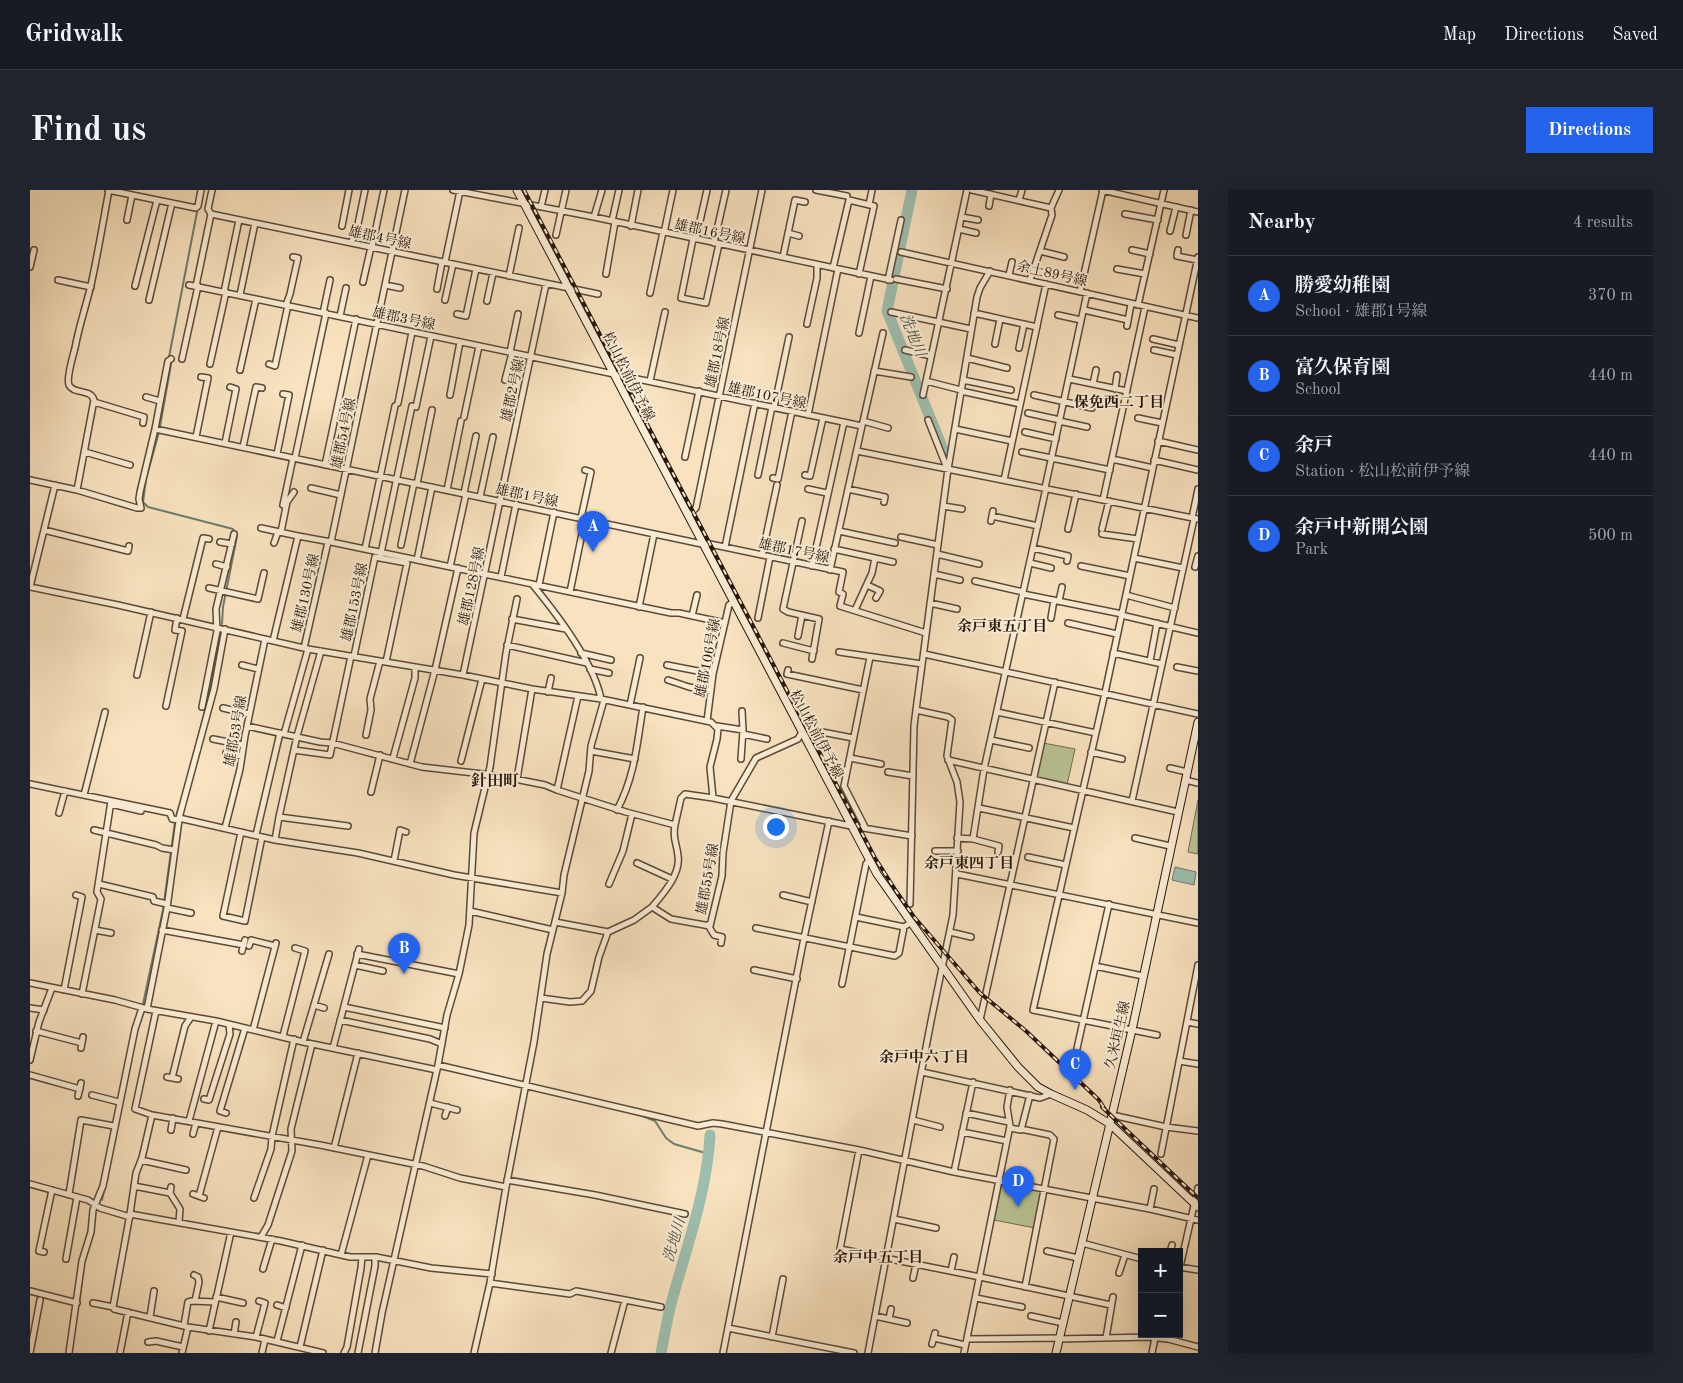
<!DOCTYPE html>
<meta charset="utf-8">
<style>
body{margin:0;font-family:"Old Standard TT","Noto Serif JP",serif;background:#20242c;color:#f1f3f6}
.controls{position:absolute;right:15px;bottom:15px;display:grid;overflow:hidden;border-radius:0px;box-shadow:0 5px 20px #0002}
.controls button{width:45px;height:45px;display:grid;place-items:center;padding:0;border:0;border-bottom:1px solid #363941;background:#171b24;color:#f1f3f6;font:25px sans-serif}
.you{position:absolute;left:745px;top:636px;width:18px;height:18px;margin:-12px;border:4px solid #fff;border-radius:50%;background:#1a73e8;box-shadow:0 0 0 8px #1a73e833}
.badge{display:grid;place-items:center;width:32px;height:32px;border-radius:50%;background:#2563eb;color:#fff;font-size:16px;font-weight:700}
.pin{position:absolute;translate:-50% -41px;filter:drop-shadow(0 1px 2px #0008)}
.pin::after{content:'';position:absolute;top:26px;width:18px;height:15px;background:inherit;clip-path:polygon(0 0,100% 0,50% 100%)}
.list{margin:0;padding:0;list-style:none}
h2{display:flex;justify-content:space-between;align-items:center;height:65px;margin:0;padding:0 20px;font-size:21px}
h2 small{font-size:16px;font-weight:400;color:#9ea1a6}
.list li{display:grid;grid-template-columns:32px 1fr auto;gap:15px;align-items:center;box-sizing:border-box;height:80px;padding:0 20px;border-top:1px solid #363941}
.list b{display:block;font-size:19px;white-space:nowrap}
.list p{margin:0;font-size:16px;white-space:nowrap;color:#9ea1a6}
.list em{font-size:16px;font-style:normal;color:#9ea1a6}
.map{position:relative;flex:none;width:1168px;height:1163px;overflow:hidden;border-radius:0px}
header{display:flex;align-items:center;gap:30px;box-sizing:border-box;height:70px;padding:0 25px;background:#171b24;border-bottom:1px solid #363941}
header strong{font-size:24px}
nav{display:flex;gap:28px;margin-inline-start:auto;font-size:18px}
.intro{display:flex;align-items:center;justify-content:space-between;box-sizing:border-box;height:120px;padding:0 30px}
h1{margin:0;font-size:35px}
.button{padding:12px 22px;border-radius:0px;background:#2563eb;color:#fff;font-size:18px;font-weight:700}
main{display:flex;gap:30px;padding:0 30px}
aside{flex:1;background:#171b24;border-radius:0px;box-shadow:0 5px 20px #0002}
.map>svg:first-child{display:block}
.green{fill:#bac494;stroke:#716d4f}
.water{fill:#9dbeaf;stroke:#6e7b6d}
.lines{fill:none;stroke-linecap:round;stroke-linejoin:round}
.stream{stroke:#6e7b6d;stroke-width:2}
.river{stroke:#9dbeaf;stroke-width:11}
.minor-casing{stroke:#5c4937;stroke-width:8}
.secondary-casing{stroke:#28160a;stroke-width:9}
.minor{stroke:#faecd5;stroke-width:5}
.secondary{stroke:#faecd5;stroke-width:7}
.rail-casing{stroke:#28160a;stroke-width:4}
.rail{stroke:#faecd5;stroke-width:2;stroke-dasharray:5.5;stroke-linecap:butt}
.labels{text-anchor:middle;stroke-width:4;stroke-linejoin:round;paint-order:stroke}
.street-label{font-size:14px;fill:#28160a;stroke:#faecd5}
.water-label{font-size:15px;font-style:italic;fill:#515144;stroke:#faecd5}
.neighbourhood-label{font-size:15px;font-weight:bold;fill:#28160a;stroke:#faecd5}
.quarter-label{font-size:16px;font-weight:bold;fill:#28160a;stroke:#faecd5}
</style>
<header>
<strong>Gridwalk</strong>
<nav><a>Map</a><a>Directions</a><a>Saved</a></nav>
</header>
<div class="intro"><h1>Find us</h1><a class="button">Directions</a></div>
<main>
<div class="map">
<svg width="1168" height="1163" viewBox="0 0 1168 1163">
<rect width="100%" height="100%" fill="#f8e2bf"/>
<filter id="stains"><feTurbulence type="fractalNoise" baseFrequency=".004" numOctaves="4"/><feColorMatrix values="0 0 0 0 .2 0 0 0 0 .09 0 0 0 0 .02 0 0 0 .5 -.17"/></filter>
<radialGradient id="worn" r=".72"><stop offset=".6" stop-color="#630" stop-opacity="0"/><stop offset="1" stop-color="#630" stop-opacity=".3"/></radialGradient>
<path class="green" d="M 1013,553 L 1045,559 L 1037,595 L 1006,589 Z
M 1168,610 L 1168,664 L 1158,662 Z
M 973,995 L 1010,1001 L 1012,1003 L 1005,1038 L 964,1030 L 971,998 Z"/>
<path class="water" d="M 1145,677 L 1166,682 L 1164,695 L 1142,690 Z"/>
<g class="lines">
<path class="stream" d="M 167,22 L 139,167 L 141,174 L 129,242 L 116,289 L 113,312 L 118,317 L 203,339 L 207,346 L 193,417 L 192,434
M 158,587 L 180,501 L 190,443
M 146,627 L 149,616
M 113,814 L 133,720 L 145,632
M 610,925 L 625,931 L 636,948 L 644,954 L 679,964
M 72,1010 L 82,965
M 49,1113 L 52,1090"/>
<path class="river" d="M 882,0 L 857,121 L 916,267
M 631,1163 C 634,1147 637,1130 641,1114 C 656,1058 677,1003 680,945"/>
<defs>
<path id="minor" d="M 78,0 L 166,18 L 168,16 L 171,0
M 182,0 L 178,19 L 181,24 L 568,104
M 423,0 L 564,27 L 861,90
M 786,0 L 817,6
M 942,0 L 1021,18
M 1072,0 L 1168,22
M 989,10 L 992,0
M 839,15 L 842,0
M 959,16 L 961,4
M 511,17 L 515,0
M 1095,24 L 1128,30
M 564,27 L 572,0
M 932,27 L 948,30
M 97,30 L 102,5
M 582,31 L 589,0
M 312,36 L 319,0
M 601,36 L 608,0
M 929,39 L 946,43
M 1140,41 L 1146,17
M 634,43 L 643,0
M 758,43 L 769,46
M 526,45 L 536,0
M 1156,45 L 1161,20
M 663,49 L 651,108 L 676,113 L 689,54
M 666,49 L 677,0
M 321,52 L 326,44 L 335,0
M 684,53 L 696,0
M 342,57 L 354,0
M 1102,60 L 1120,64
M 1148,60 L 1147,66 L 1167,70
M 1010,61 L 1034,67
M 871,62 L 1168,128
M 753,67 L 765,10 L 775,12
M 415,72 L 430,1
M 0,77 L 4,60
M 803,78 L 819,10 L 844,16 L 829,84
M 1087,79 L 1115,84
M 576,84 L 585,32
M 979,85 L 982,72
M 479,86 L 489,38
M 866,89 L 917,99
M 28,90 L 61,97
M 858,90 L 871,30
M 1000,90 L 1022,25 L 1021,18 L 1029,0
M 333,92 L 341,57
M 159,95 L 832,236 L 800,380
M 355,95 L 370,98
M 105,96 L 127,10
M 166,96 L 181,24
M 407,99 L 412,72
M 194,102 L 209,30
M 1050,102 L 1073,0
M 620,103 L 633,42
M 210,105 L 225,33
M 119,110 L 142,13
M 415,110 L 423,74
M 457,111 L 463,83
M 256,115 L 260,104 L 268,68 L 263,67
M 1108,115 L 1134,0
M 1054,120 L 1098,130
M 861,122 L 941,139
M 293,123 L 300,90
M 944,123 L 1007,137
M 427,124 L 436,126 L 446,79
M 1028,125 L 1051,130
M 310,126 L 316,98
M 777,134 L 787,88 L 787,75
M 1097,136 L 1101,114
M 829,143 L 841,86
M 1123,149 L 1149,155
M 965,154 L 970,129
M 989,158 L 994,134
M 875,160 L 901,166
M 1124,160 L 1147,165
M 480,162 L 488,124
M 937,168 L 977,178
M 152,169 L 168,96
M 180,174 L 196,102
M 239,174 L 245,176 L 258,115
M 210,180 L 226,109
M 844,181 L 881,187
M 1039,189 L 1097,201
M 475,190 L 482,163
M 933,190 L 981,200
M 620,191 L 635,122
M 896,191 L 931,200
M 1063,194 L 1066,180
M 1085,199 L 1087,185
M 931,201 L 990,214
M 420,205 L 430,152
M 893,205 L 937,0
M 1004,205 L 1062,218
M 116,207 L 130,211
M 64,212 L 114,227 L 113,233
M 368,213 L 382,142
M 386,217 L 401,146
M 744,218 L 759,147
M 998,223 L 1030,230
M 778,225 L 808,79
M 434,227 L 449,156
M 1108,228 L 1132,233
M 898,230 L 917,278
M 833,231 L 858,238
M 1029,231 L 1057,237
M 832,236 L 853,143
M 125,239 L 672,354 L 680,354 L 813,382 L 809,402 L 813,404 L 810,416 L 896,443
M 925,239 L 982,251
M 995,242 L 1026,249
M 166,247 L 178,188 L 171,187
M 1128,251 L 1168,260
M 195,253 L 206,199 L 200,197
M 213,257 L 226,197 L 232,198
M 827,261 L 1168,329
M 55,262 L 100,275
M 992,262 L 1080,280
M 247,264 L 259,205 L 253,204
M 655,267 L 669,201
M 265,268 L 296,123
M 1082,269 L 1123,278
M 1124,270 L 1168,280
M 295,275 L 326,129
M 728,285 L 742,217
M 775,285 L 780,286 L 793,228
M 743,288 L 748,289 L 762,221
M 0,290 L 47,300 L 64,210 C 60,198 44,205 39,195 C 36,188 43,166 45,158 C 49,136 56,116 61,95 C 68,63 73,32 79,0
M 974,290 L 1016,94
M 387,294 L 402,220
M 281,298 L 311,305
M 1015,298 L 1057,103
M 778,299 L 797,303
M 818,299 L 855,307 L 854,312
M 47,300 L 107,318 L 111,318 L 109,309 L 110,302 L 125,239 L 138,171 L 141,169
M 417,300 L 431,231
M 434,303 L 446,246
M 450,307 L 463,247
M 1073,310 L 1115,117
M 253,315 L 263,268
M 913,316 L 932,319
M 658,325 L 666,318 L 732,0
M 962,326 L 1008,336
M 551,328 L 561,282 L 555,280
M 1162,328 L 1168,299
M 772,331 L 753,419 L 758,422 L 789,429 L 782,469
M 961,331 L 963,321
M 231,338 L 268,346
M 1038,339 L 1046,304
M 1072,339 L 1079,311
M 14,340 L 98,361 L 99,356
M 809,341 L 865,353
M 251,342 L 257,312 L 264,302
M 1072,344 L 1108,349
M 871,347 L 908,355
M 190,352 L 202,354
M 301,352 L 641,423 L 649,423 L 695,433
M 244,353 L 248,342
M 371,355 L 384,293
M 695,357 L 725,213
M 1003,358 L 1038,366 L 1037,371
M 335,359 L 365,216
M 804,359 L 863,372
M 907,364 L 949,374
M 732,365 L 747,295
M 1104,368 L 1153,378
M 387,370 L 402,297
M 1000,373 L 1021,378
M 186,374 L 197,377
M 782,376 L 814,232
M 1051,376 L 1100,386
M 420,377 L 436,304
M 1165,377 L 1168,366
M 904,384 L 930,390
M 471,387 L 486,314
M 945,391 L 993,402
M 502,394 C 526,423 564,473 571,509
M 509,395 L 524,322
M 837,395 L 850,401 L 846,408
M 0,397 L 88,415 L 278,459 L 433,485 L 502,499 L 571,509 L 681,532 L 688,539 L 687,549 L 680,577 L 683,608
M 0,397 L 25,295
M 179,398 L 228,409 L 234,383
M 540,402 L 555,329
M 993,404 L 1092,424
M 1096,405 L 1145,418
M 1029,411 L 1032,397
M 900,413 L 927,419
M 609,417 L 624,344
M 825,420 L 842,383 L 845,368
M 1091,425 L 1168,443
M 662,426 L 667,405
M 728,428 L 740,367
M 1021,428 L 1024,410
M 153,429 L 173,348 L 179,349
M 482,429 L 536,439
M 1038,433 L 1087,444
M 768,446 L 772,425
M 243,451 L 268,346 L 301,352 L 375,0
M 753,453 L 784,461
M 477,455 L 557,473
M 274,458 L 298,352
M 809,462 L 892,474
M 551,463 L 581,470
M 1083,463 L 1132,474
M 894,464 L 1168,524
M 324,466 L 345,367 L 350,368
M 1120,471 L 1127,433
M 356,472 L 377,373 L 350,368 L 382,216
M 212,475 L 228,479
M 637,475 L 683,484
M 1147,477 L 1168,481
M 560,479 L 579,483
M 758,480 L 757,484 L 833,500
M 107,485 L 121,422
M 433,485 L 516,94
M 638,490 L 659,497 L 681,501
M 518,502 L 521,488
M 548,506 L 527,600 L 596,622 L 645,635 L 651,608 L 655,604 L 683,608 L 821,636 L 882,646
M 600,515 L 610,468
M 136,516 L 152,441 L 145,440 L 147,428
M 172,517 L 187,441 L 186,419 L 204,344
M 193,518 L 219,524
M 967,522 L 1066,543
M 677,531 L 683,484 L 699,415 L 703,412
M 217,536 L 290,552 L 302,553 L 392,577 L 470,586 L 515,595 L 527,600
M 687,536 L 713,540
M 792,542 L 823,548
M 254,544 L 278,459
M 713,544 L 737,549
M 336,545 L 341,520 L 340,509 L 350,471
M 183,549 L 213,555
M 961,550 L 999,558
M 264,560 L 300,565 L 321,466
M 561,561 L 605,569
M 1061,562 L 1092,569
M 196,563 L 212,566
M 363,568 L 385,488 L 385,477
M 820,568 L 851,574
M 711,569 L 713,540 L 712,521
M 918,570 L 1148,622
M 431,571 L 452,489
M 380,574 L 405,480 L 428,378
M 1140,578 L 1157,582
M 858,582 L 883,586
M 487,589 L 502,499
M 1155,590 L 1168,593
M 0,594 L 140,623 L 142,629 L 149,630 L 149,628 L 245,650 L 328,663 L 424,685 L 532,703
M 341,602 L 350,565
M 54,605 L 75,522
M 1102,611 L 1164,329
M 81,614 L 111,621
M 949,618 L 1044,638
M 587,620 C 605,586 607,554 613,517
M 29,623 L 35,601
M 249,627 L 267,546 L 291,461
M 149,628 L 184,499 L 195,439
M 835,637 L 814,596 L 840,467
M 195,638 L 210,579 L 215,546 L 235,449
M 64,640 L 126,655 L 132,658 L 144,660
M 211,642 L 193,726 L 215,731 L 232,647
M 226,645 L 250,543
M 927,648 L 943,649 L 969,656 L 968,662
M 1105,648 L 1140,656
M 943,649 L 954,579 L 1016,298
M 245,650 L 249,627 L 318,636
M 905,661 L 928,661
M 998,667 L 1036,675
M 364,671 L 370,640 L 376,642
M 607,673 L 642,689
M 927,684 L 1168,733
M 69,694 L 123,707 L 124,711 L 137,714
M 579,694 L 593,661 L 602,624
M 753,705 L 782,712
M 880,714 L 884,536 L 886,520 L 918,279 L 947,107 L 950,98 L 960,81
M 622,717 C 633,704 651,684 648,666 C 647,653 642,649 645,635
M 137,718 L 161,723
M 440,721 L 523,740
M 826,727 L 874,737
M 525,732 L 578,742 L 604,730 L 622,717 L 641,729 L 680,736 L 692,686 L 693,663 L 701,611 L 726,568 L 768,549 L 772,542
M 678,735 L 684,745 L 692,747 L 691,753
M 726,738 L 865,766 L 869,763 L 874,737 L 880,733
M 65,740 L 81,743
M 132,740 L 214,755
M 920,742 L 941,747
M 219,756 L 221,750 L 245,756
M 212,761 L 215,750
M 327,764 L 429,784
M 325,775 L 353,781
M 1065,776 L 1113,786
M 724,780 L 767,789
M 0,793 L 85,810 L 117,819 L 186,831 L 273,852 L 407,880
M 812,794 L 836,674 L 839,670
M 34,800 L 52,707 L 46,705
M 52,804 L 71,709 L 67,702 L 81,611
M 511,808 L 540,812 L 552,811 L 561,801 L 569,767 L 578,742
M 284,815 L 294,818
M 314,817 L 415,838
M 0,818 L 14,820
M 117,819 L 137,718 L 149,630
M 310,830 L 400,849 L 412,854
M 950,830 L 1025,492
M 1157,832 L 1168,834
M 223,840 L 246,753
M 6,841 L 52,853
M 1127,845 L 1003,820 L 1075,503 L 1168,67
M 253,846 L 275,761 L 265,758
M 273,852 L 299,764
M 51,858 L 53,847
M 303,858 L 329,759
M 0,870 L 9,832 L 22,798
M 1149,871 L 1168,874
M 1044,872 L 1079,714
M 408,875 L 668,936 L 683,933 L 692,934 L 829,960 L 924,982 L 1120,1019 L 1168,1030
M 892,882 L 1010,908 L 1021,904
M 0,885 L 50,899
M 137,887 L 148,889
M 142,888 L 155,836 L 161,827
M 62,905 L 89,912
M 48,906 L 51,893
M 174,909 L 179,910 L 200,844 L 199,834
M 400,913 L 427,920
M 196,923 L 190,921 L 215,838
M 936,923 L 979,932
M 122,925 L 105,919 L 126,821
M 1082,925 L 1136,937 L 1168,941
M 415,926 L 418,917
M 883,930 L 910,937
M 159,931 L 186,831
M 980,938 L 991,940 L 1000,905
M 991,939 L 1020,945 L 1024,949 L 995,1097
M 141,940 L 143,928
M 932,942 L 977,951
M 163,944 L 166,933
M 304,958 L 328,863
M 829,960 L 810,1059 L 950,1087 L 1081,1115
M 1131,964 L 1168,775
M 111,970 L 156,980
M 924,982 L 943,892
M 477,990 L 565,1005 L 655,1024
M 0,994 L 58,1010 L 70,1018 L 100,1027
M 104,996 L 140,1003 L 141,997
M 140,1003 L 150,1019 L 149,1032
M 39,1004 L 51,930 L 84,936
M 163,1004 L 174,1008
M 169,1006 L 188,937
M 224,1008 L 241,959 L 242,946 L 264,849
M 1120,1019 L 1124,999
M 100,1024 L 251,1051 L 320,1067 L 346,1067 L 401,1078 L 462,1084
M 864,1029 L 906,1038
M 231,1047 L 238,1035 L 262,961 L 261,939 L 282,854
M 1052,1053 L 1112,1069
M 1017,1061 L 1048,1068
M 14,1062 L 9,1061 L 22,1000
M 1140,1062 L 1142,1055
M 311,1065 L 338,965
M 36,1069 L 47,1007
M 1149,1077 L 1168,1080
M 1150,1077 L 1168,998
M 233,1079 L 242,1049
M 921,1081 L 924,1067
M 1089,1083 L 1095,1065
M 164,1085 L 168,1087 L 169,1092 L 165,1111
M 883,1088 L 886,1074
M 460,1093 L 540,1104 L 546,1101 L 595,1110 L 581,1163
M 0,1101 L 47,1113
M 186,1107 L 213,1113
M 946,1108 L 992,1117
M 595,1110 L 631,1117
M 63,1113 L 83,1117
M 247,1115 L 256,1118
M 845,1126 L 877,1133
M 1001,1126 L 1033,1133
M 120,1127 L 124,1101
M 859,1129 L 861,1119
M 154,1135 L 158,1112 L 162,1111 L 185,1112
M 698,1138 L 824,1163
M 179,1141 L 201,1042
M 204,1144 L 206,1132
M 226,1147 L 235,1113 L 229,1111
M 742,1147 L 753,1089
M 904,1148 L 935,1155
M 1076,1148 L 1083,1107
M 938,1149 L 1029,1148
M 1029,1149 L 1119,1147 L 1138,1149 L 1168,1157
M 247,1151 L 272,1055
M 118,1152 L 126,1151 L 153,1157
M 902,1154 L 905,1143
M 270,1157 L 293,1060
M 0,1163 L 10,1110
M 39,1163 L 52,1071 L 61,1042 L 63,1020 L 73,996 L 105,839 L 112,818
M 90,1163 L 98,1122
M 152,1163 L 158,1137
M 232,1163 L 235,1149
M 293,1163 L 226,1147 L 158,1137 L 84,1119 L 83,1117 L 100,1024 L 106,983 L 112,968 L 122,925 L 290,955 L 393,976 L 430,988 L 476,997
M 314,1163 L 317,1157 L 331,1078 L 332,1067
M 328,1163 L 345,1076 L 345,1068
M 345,1163 L 352,1123 L 408,875 L 417,825 L 429,784 L 439,735 L 444,643 L 460,577 L 476,463 L 487,409
M 444,1163 L 460,1093 L 476,997 L 504,852 L 517,764 L 532,703 L 534,685 L 559,581 L 561,556 L 574,510
M 693,1163 L 774,748 L 799,631
M 838,1163 L 901,831 L 923,725 L 930,612 L 927,592 L 917,566 L 922,530 L 918,527 L 886,520
M 934,1163 L 980,936 L 977,917 L 980,900
M 1122,1163 L 1125,1148"/>
<path id="secondary" d="M 487,0 L 847,684 L 950,830 L 988,877 L 1008,897 L 1021,904 L 1057,920 L 1080,934 L 1168,1017
M 1026,1163 L 1102,840 L 1168,532"/>
</defs>
<use href="#minor" class="minor-casing"/>
<use href="#secondary" class="secondary-casing"/>
<use href="#minor" class="minor"/>
<use href="#secondary" class="secondary"/>
<defs>
<path id="rail" d="M 494,0 L 845,668 L 866,701 L 884,727 L 950,803 L 996,841 L 1069,910 L 1076,921
M 1072,917 L 1168,1008"/>
</defs>
<use href="#rail" class="rail-casing"/>
<use href="#rail" class="rail"/>
</g>
<g class="labels">
<g class="street-label">
<text transform="translate(680 41) rotate(12)" y="5">雄郡16号線</text>
<text transform="translate(350 47) rotate(12)" y="5">雄郡4号線</text>
<text transform="translate(1022 83) rotate(13)" y="5">余土89号線</text>
<text transform="translate(374 128) rotate(12)" y="5">雄郡3号線</text>
<text transform="translate(687 162) rotate(-78)" y="5">雄郡18号線</text>
<text transform="translate(599 186) rotate(63)" y="5">松山松前伊予線</text>
<text transform="translate(482 200) rotate(-78)" y="5">雄郡2号線</text>
<text transform="translate(737 205) rotate(12)" y="5">雄郡107号線</text>
<text transform="translate(313 243) rotate(-78)" y="5">雄郡54号線</text>
<text transform="translate(497 305) rotate(12)" y="5">雄郡1号線</text>
<text transform="translate(764 360) rotate(12)" y="5">雄郡17号線</text>
<text transform="translate(441 396) rotate(-78)" y="5">雄郡128号線</text>
<text transform="translate(275 403) rotate(-77)" y="5">雄郡130号線</text>
<text transform="translate(324 412) rotate(-78)" y="5">雄郡153号線</text>
<text transform="translate(677 468) rotate(-79)" y="5">雄郡106号線</text>
<text transform="translate(205 541) rotate(-80)" y="5">雄郡53号線</text>
<text transform="translate(787 544) rotate(62)" y="5">松山松前伊予線</text>
<text transform="translate(677 689) rotate(-80)" y="5">雄郡55号線</text>
<text transform="translate(1087 845) rotate(-77)" y="5">久米垣生線</text>
</g>
<g class="water-label">
<text transform="translate(883 145) rotate(68)" y="5">洗地川</text>
<text transform="translate(644 1050) rotate(-74)" y="5">洗地川</text>
</g>
<g class="neighbourhood-label">
<text x="1089" y="217">保免西二丁目</text>
<text x="972" y="441">余戸東五丁目</text>
<text x="939" y="678">余戸東四丁目</text>
<text x="894" y="872">余戸中六丁目</text>
<text x="848" y="1072">余戸中五丁目</text>
</g>
<g class="quarter-label">
<text x="465" y="596">針田町</text>
</g>
</g>
<rect width="100%" height="100%" filter="url(#stains)"/>
<rect width="100%" height="100%" fill="url(#worn)"/>
</svg>
<div class="controls">
<button>+</button>
<button>−</button>
</div>
<div class="you"></div>
<div class="pin badge" style="left:563px;top:362px">A</div>
<div class="pin badge" style="left:374px;top:784px">B</div>
<div class="pin badge" style="left:1045px;top:900px">C</div>
<div class="pin badge" style="left:988px;top:1017px">D</div>
</div>
<aside>
<h2>Nearby<small>4 results</small></h2>
<ul class="list">
<li><span class="badge">A</span><div><b>勝愛幼稚園</b><p>School · 雄郡1号線</p></div><em>370 m</em></li>
<li><span class="badge">B</span><div><b>富久保育園</b><p>School</p></div><em>440 m</em></li>
<li><span class="badge">C</span><div><b>余戸</b><p>Station · 松山松前伊予線</p></div><em>440 m</em></li>
<li><span class="badge">D</span><div><b>余戸中新開公園</b><p>Park</p></div><em>500 m</em></li>
</ul>
</aside>
</main>
